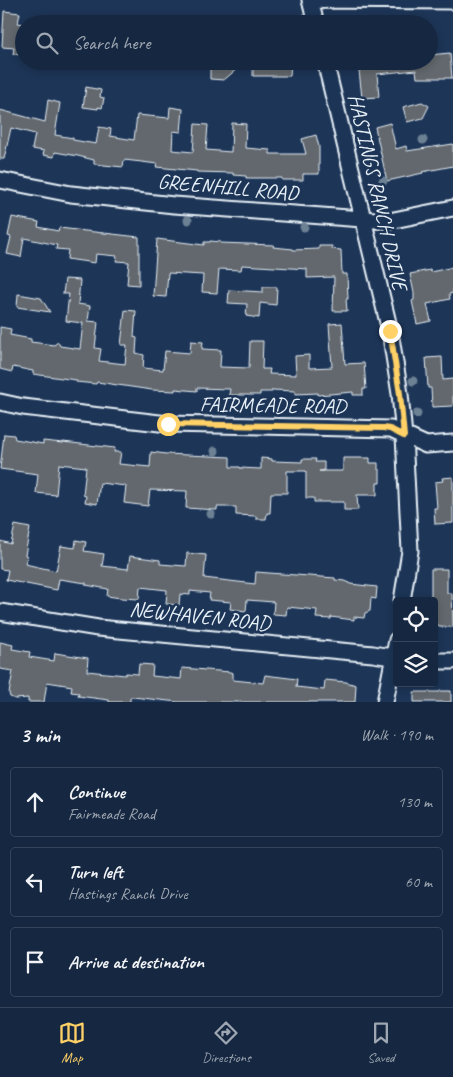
<!DOCTYPE html>
<meta charset="utf-8">
<style>
body{margin:0;font-family:Caveat,sans-serif;background:#23344c;color:#f1f3f6}
.controls{position:absolute;right:15px;bottom:15px;display:grid;overflow:hidden;border-radius:5px;box-shadow:0 2px 8px #0003}
.controls button{width:45px;height:45px;display:grid;place-items:center;padding:0;border:0;border-bottom:1px solid #35445a;background:#162841;color:#f1f3f6;font:25px sans-serif}
.stop{position:absolute;width:15px;height:15px;margin:-11px;border:4px solid #ffd166;border-radius:50%;background:#fff}
.stop.end{background:#ffd166;border-color:#fff;box-shadow:0 1px 5px #0008}
.list{margin:0;padding:0;list-style:none}
h2{display:flex;justify-content:space-between;align-items:center;height:65px;margin:0;padding:0 20px;font-size:21px}
h2 small{font-size:16px;font-weight:400;color:#9ea6b1}
.list li{display:grid;grid-template-columns:32px 1fr auto;gap:15px;align-items:center;box-sizing:border-box;height:70px;margin:0 10px 10px;padding:0 10px;border:1px solid #35445a;border-radius:5px}
.list b{display:block;font-size:19px;white-space:nowrap}
.list p{margin:0;font-size:16px;white-space:nowrap;color:#9ea6b1}
.list em{font-size:16px;font-style:normal;color:#9ea6b1}
.icon{flex:none;width:28px;height:28px;fill:none;stroke:currentColor;stroke-width:2;stroke-linecap:round;stroke-linejoin:round}
.map{position:relative;flex:none;width:453px;height:702px;overflow:hidden}
.search{position:absolute;background:#162841;box-shadow:0 2px 8px #0003;left:15px;right:15px;top:15px;height:55px;display:flex;align-items:center;gap:12px;box-sizing:border-box;padding:0 18px;border-radius:28px;color:#9ea6b1;font-size:19px}
.sheet{height:305px;background:#162841}
nav{display:flex;justify-content:space-around;align-items:center;box-sizing:border-box;height:70px;border-top:1px solid #35445a;background:#162841;font-size:14px;color:#9ea6b1}
nav a{display:grid;justify-items:center;gap:2px}
nav .on{color:#ffd166}
.map>svg:first-child{display:block}
.building{fill:#62676d;stroke:#e8f1f8}
.lines{fill:none;stroke-linecap:round;stroke-linejoin:round}
.street-casing{stroke:#e8f1f8;stroke-width:19}
.street{stroke:#1d3557;stroke-width:15}
.tree{fill:#6c8193}
.route{stroke:#ffd166;stroke-width:6}
.labels{text-anchor:middle;stroke-width:5;stroke-linejoin:round;paint-order:stroke}
.street-label{font-size:21px;fill:#e8f1f8;stroke:#1d3557}
</style>
<div class="map">
<svg width="453" height="702" viewBox="0 0 453 702">
<rect width="100%" height="100%" fill="#1d3557"/>
<filter id="ink" filterUnits="userSpaceOnUse"><feTurbulence type="fractalNoise" baseFrequency=".02" numOctaves="2"/><feDisplacementMap in="SourceGraphic" scale="10" xChannelSelector="R" yChannelSelector="G"/><feConvolveMatrix kernelMatrix="1 2 1 2 8 2 1 2 1" color-interpolation-filters="sRGB"/></filter>
<g filter="url(#ink)">
<path class="building" d="M 4,11 L 20,13 L 18,23 L 24,24 L 24,55 L 13,54 L 14,48 L 2,47 Z
M 450,53 L 452,78 L 417,78 L 416,70 L 377,74 L 379,97 L 362,98 L 358,61 L 429,61 L 429,55 Z
M 210,61 L 246,61 L 224,80 L 210,79 Z
M 253,61 L 291,62 L 290,76 L 253,76 Z
M 86,87 L 101,90 L 100,97 L 104,98 L 102,108 L 98,107 L 98,109 L 83,107 Z
M 48,100 L 60,103 L 55,135 L 73,138 L 73,140 L 96,144 L 99,127 L 111,129 L 110,136 L 134,140 L 137,115 L 169,118 L 170,107 L 183,109 L 181,132 L 173,131 L 172,150 L 193,152 L 195,124 L 208,125 L 206,150 L 231,152 L 232,123 L 246,124 L 245,148 L 270,150 L 270,154 L 306,154 L 302,139 L 316,135 L 319,147 L 319,174 L 303,174 L 303,180 L 282,180 L 282,178 L 246,178 L 246,176 L 233,175 L 233,173 L 197,172 L 197,171 L 156,167 L 157,164 L 142,162 L 124,160 L 123,167 L 94,164 L 94,160 L 78,156 L 55,152 L 54,157 L 43,155 L 44,151 L 32,149 L 35,134 L 11,128 L 4,159 L 0,159 L 0,110 L 45,122 Z
M 422,102 L 429,106 L 423,118 L 407,122 L 403,107 Z
M 390,123 L 396,149 L 406,146 L 407,151 L 453,144 L 453,166 L 422,172 L 423,173 L 387,181 L 375,127 Z
M 12,217 L 39,222 L 38,227 L 58,231 L 59,228 L 139,237 L 139,285 L 127,284 L 129,262 L 116,261 L 117,256 L 96,254 L 95,263 L 67,259 L 68,250 L 56,249 L 57,245 L 24,238 L 21,257 L 7,254 L 11,237 L 8,236 Z
M 157,239 L 204,245 L 204,242 L 210,242 L 210,241 L 221,242 L 220,243 L 274,245 L 273,247 L 293,249 L 293,250 L 319,249 L 319,246 L 332,246 L 332,249 L 341,250 L 342,274 L 347,274 L 348,299 L 346,299 L 347,311 L 333,311 L 334,277 L 307,278 L 307,269 L 242,265 L 241,270 L 219,269 L 217,293 L 202,292 L 203,275 L 168,273 L 166,297 L 153,296 Z
M 453,267 L 453,293 L 449,294 L 450,299 L 427,304 L 431,321 L 417,324 L 412,301 L 414,300 L 414,293 L 410,274 L 430,270 L 431,272 Z
M 65,279 L 80,280 L 78,304 L 90,306 L 88,321 L 98,322 L 95,348 L 101,349 L 99,361 L 125,364 L 127,345 L 121,345 L 125,310 L 136,311 L 134,337 L 137,338 L 136,353 L 144,355 L 143,368 L 163,370 L 165,351 L 190,353 L 191,341 L 203,342 L 202,349 L 221,350 L 220,367 L 249,368 L 250,341 L 263,341 L 262,369 L 270,369 L 269,374 L 296,375 L 295,356 L 309,355 L 309,368 L 332,367 L 329,324 L 342,323 L 345,364 L 364,363 L 366,389 L 363,389 L 363,395 L 353,395 L 353,392 L 318,395 L 318,393 L 295,394 L 295,391 L 272,390 L 272,392 L 260,392 L 260,395 L 229,395 L 230,389 L 197,388 L 197,391 L 175,389 L 175,391 L 152,390 L 97,382 L 96,384 L 76,382 L 76,380 L 33,374 L 33,371 L 13,367 L 12,372 L 0,369 L 0,327 L 11,329 L 10,335 L 31,339 L 31,342 L 54,345 L 58,342 L 60,346 L 80,349 L 83,323 L 66,321 L 69,294 L 63,294 Z
M 263,287 L 277,287 L 276,305 L 260,303 L 259,318 L 246,316 L 247,304 L 228,303 L 229,290 L 263,292 Z
M 18,294 L 41,298 L 50,312 L 17,307 Z
M 442,357 L 443,380 L 453,379 L 453,406 L 432,407 L 431,388 L 428,388 L 426,358 Z
M 4,434 L 14,435 L 15,439 L 43,444 L 43,441 L 63,443 L 63,442 L 115,448 L 114,452 L 121,452 L 119,464 L 150,467 L 151,452 L 166,454 L 230,457 L 230,467 L 240,467 L 240,468 L 261,469 L 261,458 L 272,459 L 272,461 L 302,462 L 302,459 L 316,459 L 315,462 L 324,462 L 324,471 L 319,471 L 343,471 L 343,458 L 370,458 L 370,463 L 378,463 L 378,470 L 380,470 L 380,483 L 377,483 L 377,495 L 357,495 L 358,510 L 344,510 L 344,502 L 314,502 L 314,498 L 306,498 L 306,471 L 287,471 L 287,493 L 271,493 L 270,513 L 267,513 L 266,519 L 256,519 L 256,516 L 236,515 L 236,507 L 217,507 L 217,510 L 186,508 L 187,491 L 150,490 L 148,506 L 124,503 L 126,486 L 100,483 L 97,504 L 85,502 L 86,496 L 83,495 L 86,467 L 59,464 L 56,495 L 36,493 L 38,474 L 0,469 Z
M 453,477 L 453,523 L 435,524 L 434,508 L 437,508 L 435,482 L 443,481 L 442,478 Z
M 15,525 L 30,528 L 25,555 L 27,556 L 25,564 L 56,571 L 61,546 L 75,548 L 76,540 L 86,542 L 84,551 L 104,554 L 102,566 L 128,569 L 130,556 L 160,560 L 160,564 L 186,566 L 187,553 L 206,555 L 204,578 L 255,584 L 256,572 L 335,578 L 335,580 L 345,581 L 350,583 L 350,584 L 377,587 L 376,599 L 371,598 L 370,611 L 365,613 L 364,618 L 354,617 L 354,620 L 331,617 L 331,619 L 316,618 L 317,610 L 287,607 L 286,615 L 273,614 L 274,602 L 247,600 L 246,611 L 230,609 L 231,602 L 209,600 L 210,593 L 190,591 L 190,595 L 180,594 L 179,605 L 166,604 L 167,590 L 140,587 L 139,599 L 121,598 L 107,596 L 108,589 L 86,585 L 86,583 L 59,579 L 57,590 L 6,580 L 8,570 L 0,569 L 0,541 L 11,544 Z
M 431,569 L 447,569 L 447,593 L 452,593 L 453,627 L 439,627 L 439,625 L 434,625 L 434,601 L 431,601 Z
M 0,642 L 13,645 L 12,649 L 30,652 L 29,657 L 54,661 L 55,653 L 88,658 L 87,671 L 125,675 L 126,673 L 138,674 L 139,664 L 153,665 L 152,676 L 181,679 L 182,668 L 230,672 L 233,673 L 233,680 L 263,683 L 265,675 L 297,679 L 296,687 L 324,690 L 325,680 L 346,682 L 356,685 L 355,702 L 178,702 L 133,697 L 130,697 L 130,702 L 109,702 L 109,700 L 78,696 L 79,693 L 71,692 L 72,686 L 47,682 L 44,702 L 28,702 L 28,698 L 15,699 L 10,697 L 9,693 L 13,671 L 0,669 Z
M 440,691 L 451,691 L 451,702 L 414,702 L 414,692 L 440,692 Z"/>
<g class="lines">
<defs>
<path id="street" d="M 310,0 L 453,1
M 310,0 L 316,24
M 325,61 L 390,331 L 400,394 L 404,436 L 410,551 L 402,601
M 0,180 L 71,194 L 174,205 L 389,221 L 453,208
M 0,402 L 23,407 L 168,424 L 391,429 L 426,445 L 453,443
M 0,612 L 98,628 L 373,654 L 397,658
M 434,661 L 453,661
M 385,702 L 397,640"/>
</defs>
<use href="#street" class="street-casing"/>
<use href="#street" class="street"/>
</g>
<g class="tree">
<circle cx="423" cy="140" r="4.5"/>
<circle cx="383" cy="181" r="4.5"/>
<circle cx="188" cy="220" r="4.5"/>
<circle cx="304" cy="227" r="4.5"/>
<circle cx="413" cy="381" r="4.5"/>
<circle cx="417" cy="414" r="4.5"/>
<circle cx="215" cy="451" r="4.5"/>
<circle cx="211" cy="514" r="4.5"/>
</g>
</g>
<g class="lines" filter="url(#ink)">
<path class="route" d="M 168,424 L 383,428 L 390,429 L 404,436 L 400,394 L 390,331"/>
</g>
<g class="labels">
<g class="street-label">
<text transform="translate(228 187) rotate(5)" y="7">GREENHILL ROAD</text>
<text transform="translate(378 192) rotate(77)" y="7">HASTINGS RANCH DRIVE</text>
<text transform="translate(273 405) rotate(1)" y="7">FAIRMEADE ROAD</text>
<text transform="translate(200 616) rotate(6)" y="7">NEWHAVEN ROAD</text>
</g>
</g>
</svg>
<div class="controls">
<button><svg class="icon" aria-label="locate" viewBox="0 0 24 24"><circle cx="12" cy="12" r="6"/><path d="M12 2v4M12 18v4M2 12h4M18 12h4"/></svg></button>
<button><svg class="icon" aria-label="layers" viewBox="0 0 24 24"><path d="M12 4l9 5-9 5-9-5zM3 14l9 5 9-5"/></svg></button>
</div>
<div class="stop" style="left:168px;top:424px"></div>
<div class="stop end" style="left:390px;top:331px"></div>
<div class="search"><svg class="icon" aria-label="search" viewBox="0 0 24 24"><circle cx="10" cy="10" r="6"/><path d="M15 15l6 6"/></svg>Search here</div>
</div>
<section class="sheet">
<h2>3 min<small>Walk · 190 m</small></h2>
<ul class="list">
<li><svg class="icon" aria-label="ahead" viewBox="0 0 24 24"><path d="M12 20V5M6 11l6-6 6 6"/></svg><div><b>Continue</b><p>Fairmeade Road</p></div><em>130 m</em></li>
<li><svg class="icon" aria-label="left" viewBox="0 0 24 24"><path d="M17 20v-9H6M10 6l-5 5 5 5"/></svg><div><b>Turn left</b><p>Hastings Ranch Drive</p></div><em>60 m</em></li>
<li><svg class="icon" aria-label="arrive" viewBox="0 0 24 24"><path d="M6 21V4h12l-3 4 3 4H6"/></svg><div><b>Arrive at destination</b></div></li>
</ul>
</section>
<nav>
<a class="on"><svg class="icon" aria-label="map" viewBox="0 0 24 24"><path d="M3 6l6-2 6 2 6-2v14l-6 2-6-2-6 2zM9 4v14M15 6v14"/></svg>Map</a>
<a><svg class="icon" aria-label="directions" viewBox="0 0 24 24"><path d="M12 3l9 9-9 9-9-9zM9 14v-3h6M13 9l2 2-2 2"/></svg>Directions</a>
<a><svg class="icon" aria-label="saved" viewBox="0 0 24 24"><path d="M7 4h10v16l-5-4-5 4z"/></svg>Saved</a>
</nav>
